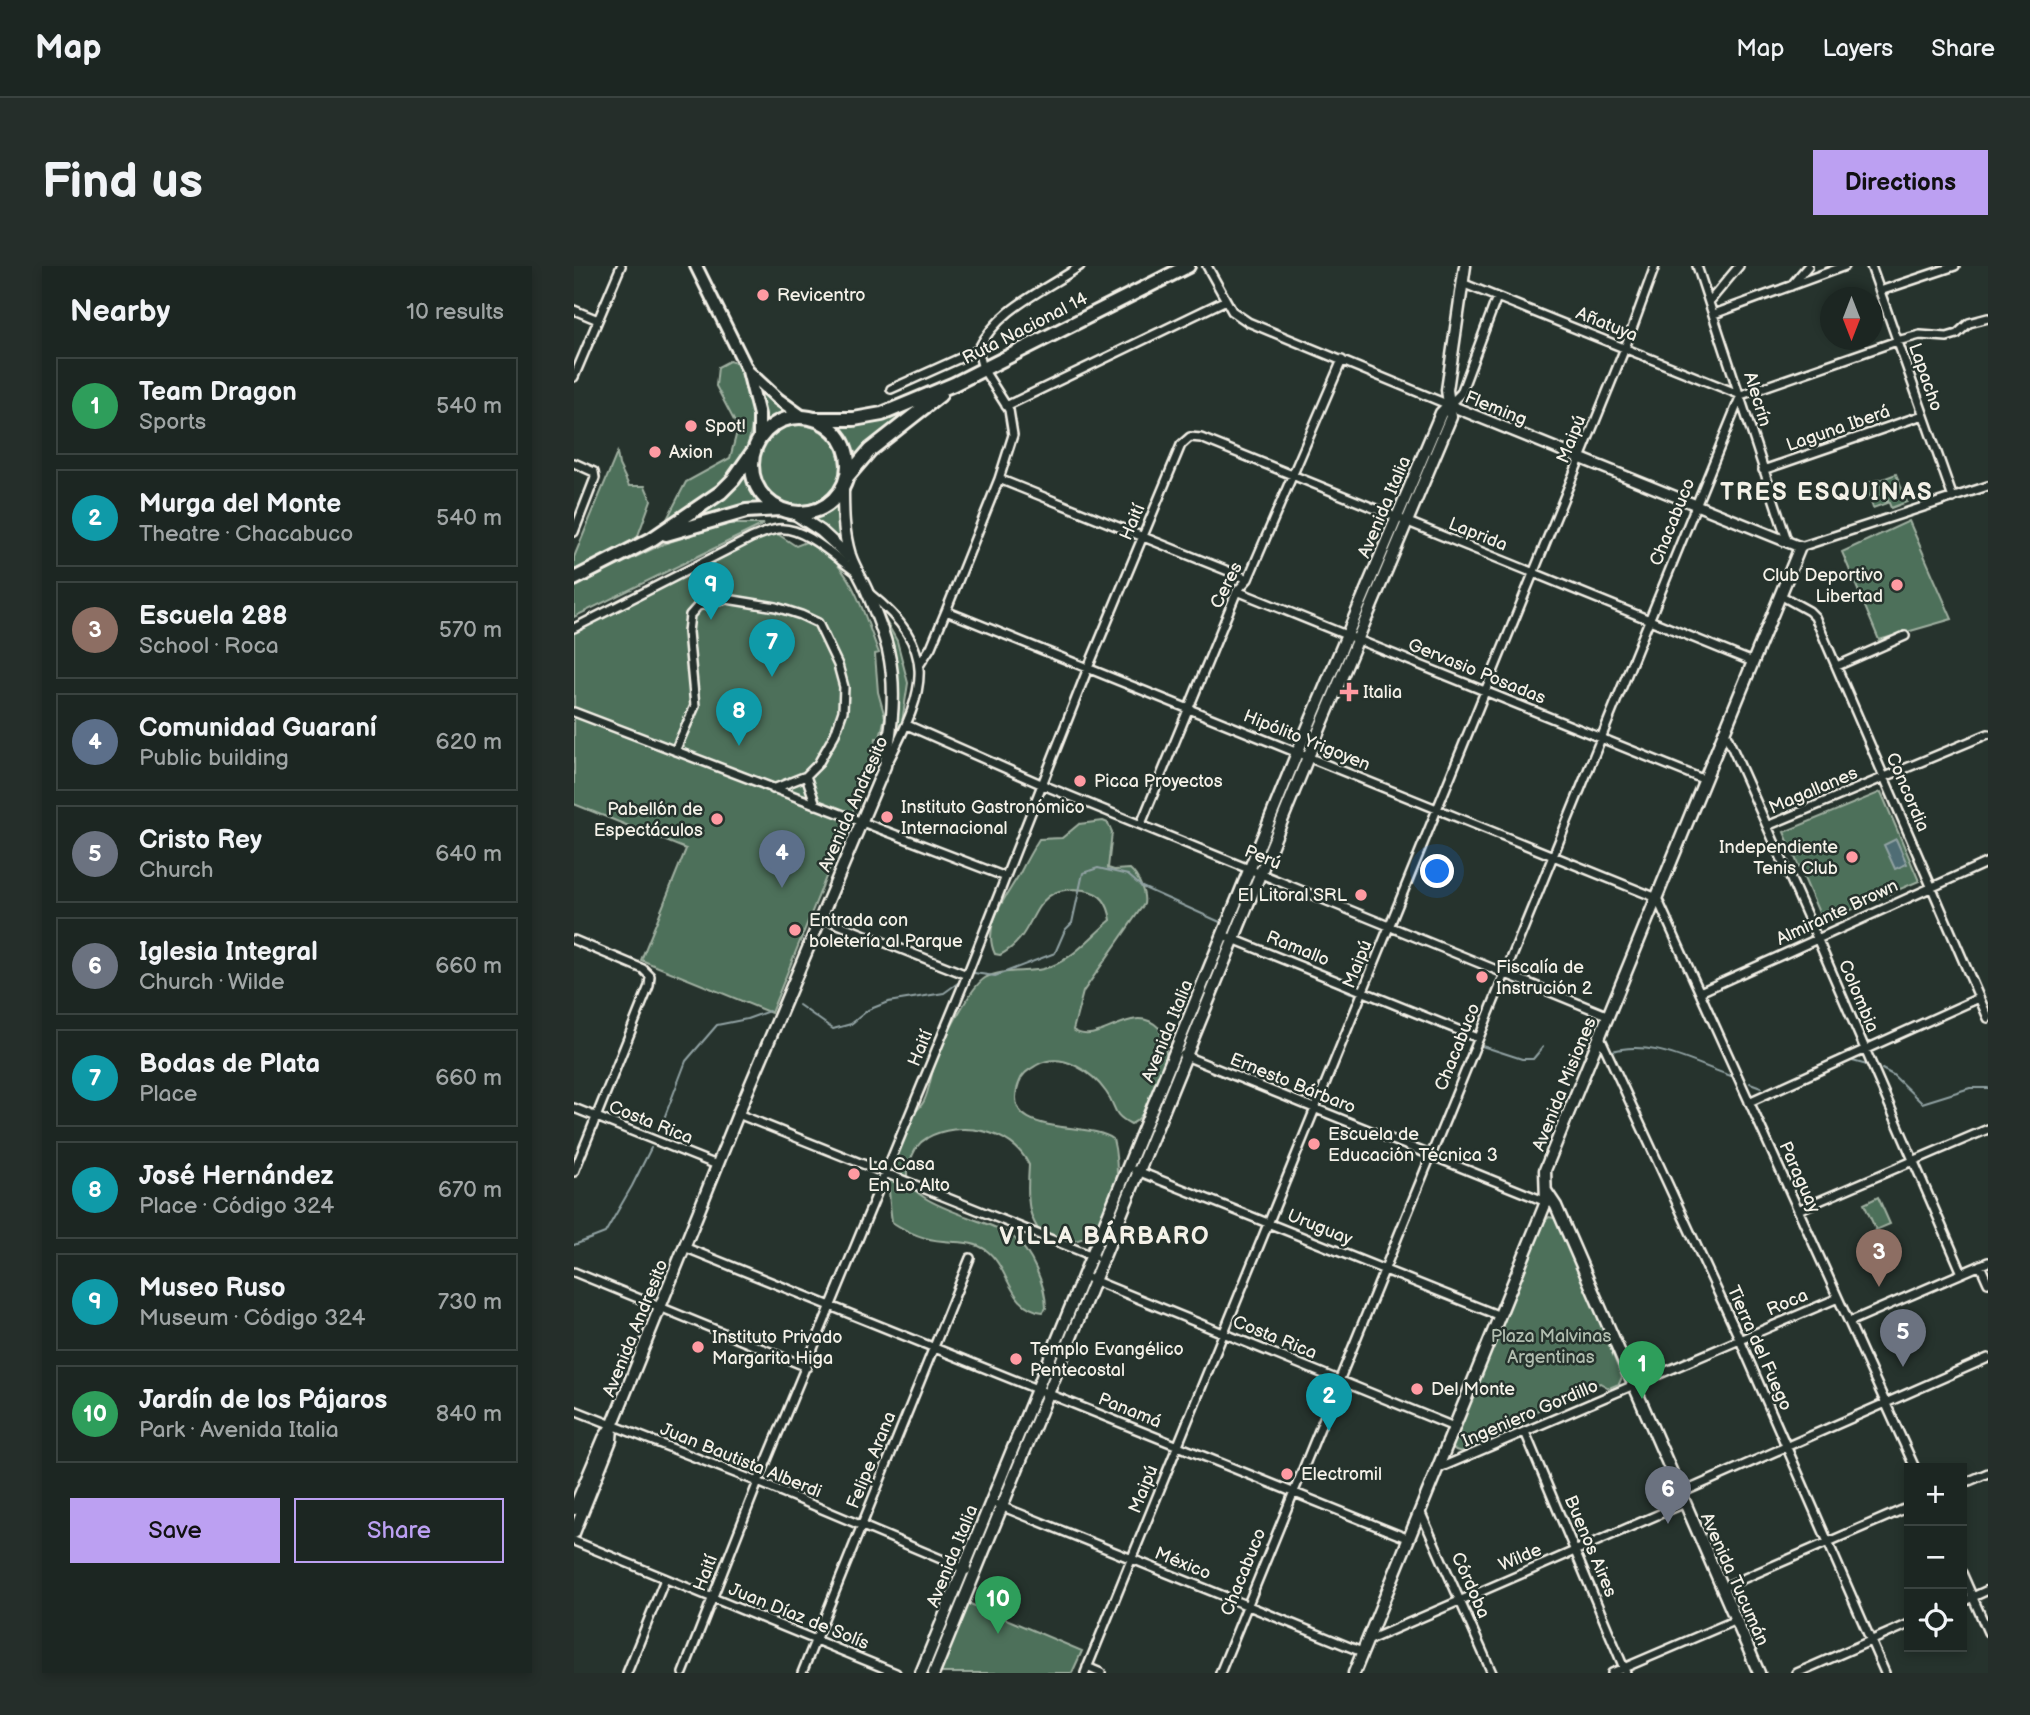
<!DOCTYPE html>
<meta charset="utf-8">
<style>
body{margin:0;font-family:"Balsamiq Sans",sans-serif;background:#252e2a;color:#f1f3f6}
.controls{position:absolute;right:21px;bottom:21px;display:grid;overflow:hidden;border-radius:0px;box-shadow:0 4px 10px #0003}
.controls button{width:63px;height:63px;display:grid;place-items:center;padding:0;border:0;border-bottom:2px solid #3a4340;background:#1c2622;color:#f1f3f6;font:35px sans-serif}
.compass{position:absolute;left:1246px;top:21px;width:63px;height:63px;border-radius:50%;background:#1c2622;box-shadow:0 4px 10px #0003;rotate:180deg}
.you{position:absolute;left:864px;top:606px;width:24px;height:24px;margin:-18px;border:5px solid #fff;border-radius:50%;background:#1a73e8;box-shadow:0 0 0 10px #1a73e833}
.badge{display:grid;place-items:center;width:46px;height:46px;border-radius:50%;background:#bca0f2;color:#fff;font-size:23px;font-weight:700}
.pin{position:absolute;translate:-50% -58px;filter:drop-shadow(0 2px 4px #0008)}
.pin::after{content:'';position:absolute;top:37px;width:24px;height:21px;background:inherit;clip-path:polygon(0 0,100% 0,50% 100%)}
.list{margin:0;padding:0;list-style:none}
h2{display:flex;justify-content:space-between;align-items:center;height:91px;margin:0;padding:0 28px;font-size:30px}
h2 small{font-size:23px;font-weight:400;color:#a0a5a5}
.list li{display:grid;grid-template-columns:46px 1fr auto;gap:21px;align-items:center;box-sizing:border-box;height:98px;margin:0 14px 14px;padding:0 14px;border:2px solid #3a4340;border-radius:0px}
.list b{display:block;font-size:26px;white-space:nowrap}
.list p{margin:0;font-size:23px;white-space:nowrap;color:#a0a5a5}
.list em{font-size:23px;font-style:normal;color:#a0a5a5}
.actions{display:flex;gap:14px;padding:21px 28px}
.actions a{flex:1;padding:16px 0;border:2px solid #bca0f2;border-radius:0px;text-align:center;font-size:24px;color:#bca0f2}
.actions .main{background:#bca0f2;color:#111}
.icon{flex:none;width:38px;height:38px;fill:none;stroke:currentColor;stroke-width:2;stroke-linecap:round;stroke-linejoin:round}
.map{position:relative;flex:none;width:1414px;height:1407px;overflow:hidden;border-radius:0px}
header{display:flex;align-items:center;gap:42px;box-sizing:border-box;height:98px;padding:0 35px;background:#1c2622;border-bottom:2px solid #3a4340}
header strong{font-size:33px}
nav{display:flex;gap:38px;margin-inline-start:auto;font-size:24px}
.intro{display:flex;align-items:center;justify-content:space-between;box-sizing:border-box;height:168px;padding:0 42px}
h1{margin:0;font-size:49px}
.button{padding:18px 32px;border-radius:0px;background:#bca0f2;color:#111;font-size:24px;font-weight:700}
main{display:flex;gap:42px;padding:0 42px}
aside{flex:1;background:#1c2622;border-radius:0px;box-shadow:0 4px 10px #0003}
.map>svg:first-child{display:block}
.green{fill:#4d6f5a;stroke:#a0b0a1;stroke-width:2}
.water{fill:#4f6d75;stroke:#91a2a3;stroke-width:2}
.lines{fill:none;stroke-linecap:round;stroke-linejoin:round}
.stream{stroke:#91a2a3;stroke-width:2}
.minor-casing{stroke:#f4f1e8;stroke-width:12}
.tertiary-casing{stroke:#f4f1e8;stroke-width:14}
.secondary-casing{stroke:#f4f1e8;stroke-width:15}
.primary-casing{stroke:#f4f1e8;stroke-width:16}
.trunk-casing{stroke:#f4f1e8;stroke-width:18}
.minor{stroke:#26332d;stroke-width:7}
.tertiary{stroke:#26332d;stroke-width:9}
.secondary{stroke:#26332d;stroke-width:10}
.primary{stroke:#26332d;stroke-width:10}
.trunk{stroke:#26332d;stroke-width:12}
.poi-dot{fill:#ff9aa2;stroke:#26332d;stroke-width:2.5}
.labels{text-anchor:middle;stroke-width:5;stroke-linejoin:round;paint-order:stroke}
.poi-label{font-size:18px;fill:#f4f1e8;stroke:#26332d;text-anchor:start}
.street-label{font-size:18px;fill:#f4f1e8;stroke:#26332d}
.park-label{font-size:18px;fill:#b1bdaf;stroke:#26332d}
.district-label{font-size:24px;font-weight:bold;letter-spacing:2px;fill:#f4f1e8;stroke:#26332d}
</style>
<header>
<strong>Map</strong>
<nav><a>Map</a><a>Layers</a><a>Share</a></nav>
</header>
<div class="intro"><h1>Find us</h1><a class="button">Directions</a></div>
<main>
<aside>
<h2>Nearby<small>10 results</small></h2>
<ul class="list">
<li><span class="badge" style="background:#2e9e5b">1</span><div><b>Team Dragon</b><p>Sports</p></div><em>540 m</em></li>
<li><span class="badge" style="background:#0f9aa8">2</span><div><b>Murga del Monte</b><p>Theatre · Chacabuco</p></div><em>540 m</em></li>
<li><span class="badge" style="background:#8d6e63">3</span><div><b>Escuela 288</b><p>School · Roca</p></div><em>570 m</em></li>
<li><span class="badge" style="background:#5c6f8a">4</span><div><b>Comunidad Guaraní</b><p>Public building</p></div><em>620 m</em></li>
<li><span class="badge" style="background:#6b7280">5</span><div><b>Cristo Rey</b><p>Church</p></div><em>640 m</em></li>
<li><span class="badge" style="background:#6b7280">6</span><div><b>Iglesia Integral</b><p>Church · Wilde</p></div><em>660 m</em></li>
<li><span class="badge" style="background:#0f9aa8">7</span><div><b>Bodas de Plata</b><p>Place</p></div><em>660 m</em></li>
<li><span class="badge" style="background:#0f9aa8">8</span><div><b>José Hernández</b><p>Place · Código 324</p></div><em>670 m</em></li>
<li><span class="badge" style="background:#0f9aa8">9</span><div><b>Museo Ruso</b><p>Museum · Código 324</p></div><em>730 m</em></li>
<li><span class="badge" style="background:#2e9e5b">10</span><div><b>Jardín de los Pájaros</b><p>Park · Avenida Italia</p></div><em>840 m</em></li>
</ul>
<div class="actions"><a class="main">Save</a><a>Share</a></div>
</aside>
<div class="map">
<svg width="1414" height="1407" viewBox="0 0 1414 1407">
<rect width="100%" height="100%" fill="#26332d"/>
<filter id="ink" filterUnits="userSpaceOnUse"><feTurbulence type="fractalNoise" baseFrequency=".0143" numOctaves="2"/><feDisplacementMap in="SourceGraphic" scale="14" xChannelSelector="R" yChannelSelector="G"/><feConvolveMatrix kernelMatrix="1 2 1 2 8 2 1 2 1" color-interpolation-filters="sRGB"/></filter>
<g filter="url(#ink)">
<path class="green" d="M 155,95 L 162,97 C 189,141 182,190 142,223 C 128,235 112,244 98,255 L 93,253 L 112,216 L 156,192 L 164,162 L 142,120 L 144,101 Z
M 181,117 L 219,149 L 200,153 L 187,166 Z
M 346,137 L 302,170 L 276,201 C 273,179 270,172 253,157 Z
M184 200a41 41 0 1 1 82 0a41 41 0 1 1-82 0Z
M 43,187 L 45,199 L 55,220 L 71,220 L 77,234 L 62,275 L 0,307 L 0,291 Z
M 174,199 L 179,220 L 195,242 L 105,260 Z
M 1322,208 L 1333,236 L 1317,242 L 1306,214 Z
M 1305,213 L 1313,237 L 1299,242 L 1291,218 Z
M 264,233 L 265,265 L 269,277 L 230,252 L 250,246 Z
M 1335,255 L 1378,353 L 1305,374 L 1268,286 Z
M 152,258 L 190,258 L 0,351 L 0,320 L 89,278 Z
M 199,265 L 222,280 L 232,276 C 242,282 255,288 263,298 C 284,322 293,357 305,387 L 301,388 L 304,426 L 311,451 L 306,472 L 302,472 L 297,500 L 197,747 L 67,694 L 112,583 L 0,538 L 0,364 Z
M 309,350 L 323,375 L 334,417 L 325,476 L 322,473 C 324,428 324,393 309,350 Z
M 1307,526 L 1345,615 L 1249,656 L 1210,566 Z
M 529,555 L 534,557 L 538,566 L 534,602 L 540,604 L 556,603 C 564,610 572,627 570,638 L 509,726 L 499,764 C 525,782 558,734 585,762 C 589,771 593,784 592,795 C 590,810 571,853 557,858 C 536,847 544,842 532,826 C 518,806 488,785 463,799 C 455,804 448,807 445,817 C 424,873 515,854 539,873 C 543,888 543,902 543,917 C 543,927 545,940 540,950 C 529,971 499,977 477,977 C 451,956 453,930 455,899 C 439,863 384,854 353,872 C 342,878 340,887 335,897 C 317,939 417,952 439,971 C 457,985 472,1020 472,1042 L 469,1046 C 434,1042 436,1002 412,984 C 399,975 385,977 369,975 C 352,974 333,966 318,956 C 314,927 313,900 321,872 C 326,854 342,850 350,835 C 356,823 357,807 362,794 C 369,776 395,722 411,712 C 426,703 451,707 469,703 C 497,696 515,672 537,654 C 534,637 528,627 510,624 C 451,617 468,668 426,689 L 421,688 C 407,659 433,630 446,607 C 452,595 458,584 465,573 L 488,572 L 505,558 Z
M 1304,931 L 1316,958 L 1302,964 L 1290,938 Z
M 975,951 L 984,953 L 1048,1111 L 1045,1118 L 1035,1122 L 1026,1117 L 910,1168 L 908,1176 C 898,1181 887,1191 878,1181 L 970,956 Z
M 394,1337 L 508,1385 L 498,1407 L 365,1407 Z"/>
<path class="water" d="M 1322,573 L 1333,598 L 1321,603 L 1310,579 Z"/>
<g class="lines">
<path class="stream" d="M 400,707 L 421,710 L 481,687 L 491,664 L 498,657 L 509,607 L 524,602 L 554,609 L 568,621 L 646,656
M 742,710 L 777,727
M 795,733 L 895,774
M 225,739 L 259,763 L 277,758 L 294,744 L 314,736 L 370,727 L 388,714
M 908,780 L 948,793 L 959,793 L 969,781
M 1035,786 C 1077,772 1118,797 1157,810
M 1275,794 L 1293,799
M 1308,803 L 1319,809 L 1348,837 L 1396,822 L 1414,822
M 1176,817 L 1187,821
M 86,863 L 112,795 L 143,759 L 173,753 L 195,745
M 0,979 L 31,967 L 58,920 L 77,882"/>
<defs>
<path id="minor" d="M 633,0 L 658,45 L 674,56 L 875,139 L 887,127 L 923,31
M 1123,0 L 1214,277
M 1297,0 L 1379,232
M 888,17 L 1167,129
M 1217,20 L 1234,0
M 1306,25 L 1381,0
M 1135,36 L 1165,0
M 0,44 L 24,54
M 1140,48 L 1271,0
M 0,111 L 47,0
M 317,123 L 404,84 C 424,42 470,25 506,0
M 1167,129 L 1323,75 L 1346,69 L 1373,71 L 1383,68 L 1395,57 L 1414,52
M 432,140 L 650,35
M 0,197 L 20,206 L 21,212 L 0,266
M 1189,204 L 1349,149
M 425,213 L 674,313
M 1226,281 L 1414,220
M 663,325 L 1131,514
M 295,327 C 365,383 352,422 315,494
M 1206,329 L 1235,345 L 1241,351 L 1414,752
M 372,345 L 1083,632 L 1341,1202
M 0,362 L 177,272 C 185,269 195,264 204,263 C 230,260 262,292 282,306
M 346,398 L 357,381 L 372,345 L 425,213 L 439,169 L 435,144 L 409,103 L 404,84
M 1263,400 L 1331,370
M 0,446 L 432,611
M 333,459 L 469,519 L 1035,750
M 1151,466 L 1243,672 L 1388,1007
M 101,485 L 121,440 L 114,366 L 116,349 L 124,340 L 153,333 L 202,341 L 227,349 L 244,357 L 264,399 L 270,421 L 269,445 L 261,468 L 244,498 L 232,510 L 199,523
M 232,510 L 242,539
M 567,558 L 663,325 L 674,313 L 768,94
M 1193,560 L 1414,468
M 246,651 L 393,709
M 649,669 L 904,772
M 0,674 L 69,703 L 76,710 L 75,720 L 0,906
M 1126,726 L 1414,596
M 1026,771 L 1166,1074 L 1311,1407
M 609,789 L 975,937
M 1175,836 L 1405,732
M 0,842 L 143,899
M 164,848 L 521,991
M 561,904 L 926,1050
M 1224,944 L 1414,863
M 110,981 L 835,1273
M 1406,999 L 1414,1017
M 0,1006 L 233,1101
M 509,1010 L 880,1161
M 1275,1056 L 1414,996
M 0,1144 L 184,1216 L 393,1304
M 951,1166 L 1052,1407
M 863,1203 L 1264,1032
M 1388,1218 L 1414,1207
M 1107,1227 L 1414,1092
M 417,1236 L 788,1386
M 846,1245 L 918,1407
M 0,1275 L 322,1407
M 1388,1307 L 1414,1366
M 1148,1322 L 1335,1241
M 1388,1336 L 1414,1324
M 793,1375 L 1111,1237
M 513,1401 L 527,1407
M 53,1407 L 91,1313
M 109,1407 L 184,1216 L 393,709 L 514,402 L 607,179 L 616,171 L 627,172 L 1179,396
M 228,1407 L 396,992
M 511,1407 L 1051,82 L 1081,0
M 646,1407 L 1167,129
M 1038,1407 L 1162,1354
M 1223,1407 L 1335,1358"/>
<path id="tertiary" d="M 875,139 L 1226,281"/>
<path id="secondary" d="M 218,246 L 247,265 L 275,291
M 972,925 L 982,940 L 1185,1407
M 0,1243 L 30,1172 L 38,1160 L 164,848 L 311,500 C 318,461 323,423 314,384 C 309,364 300,342 292,323 C 287,312 280,301 276,289 C 269,266 269,245 269,221
M 0,1267 L 37,1174 L 38,1161
M 347,1407 L 723,487 L 867,147 L 875,139
M 360,1407 L 734,491 L 877,151 L 873,124 L 891,0
M 780,1407 L 972,936 L 971,904 L 1226,281"/>
<path id="primary" d="M 122,0 L 174,105 L 185,149 L 185,174
M 175,106 L 204,133 L 229,151"/>
<path id="trunk" d="M178 199a48 48 0 1 1 96 0a48 48 0 1 1-96 0Z
M 239,153 L 280,153 L 308,148 L 380,118 L 614,0
M 272,212 L 296,184 L 366,129
M 92,268 L 172,245 L 206,243
M 0,313 L 78,273 L 147,226 L 159,214 L 178,187"/>
</defs>
<use href="#minor" class="minor-casing"/>
<use href="#tertiary" class="tertiary-casing"/>
<use href="#secondary" class="secondary-casing"/>
<use href="#primary" class="primary-casing"/>
<use href="#trunk" class="trunk-casing"/>
<use href="#minor" class="minor"/>
<use href="#tertiary" class="tertiary"/>
<use href="#secondary" class="secondary"/>
<use href="#primary" class="primary"/>
<use href="#trunk" class="trunk"/>
</g>
</g>
<g class="poi-dot">
<circle cx="189" cy="29" r="7"/>
<circle cx="117" cy="160" r="7"/>
<circle cx="81" cy="186" r="7"/>
<circle cx="1323" cy="319" r="7"/>
<path d="M771.5 415.5h7v7h7v7h-7v7h-7v-7h-7v-7h7z"/>
<circle cx="506" cy="515" r="7"/>
<circle cx="313" cy="551" r="7"/>
<circle cx="143" cy="553" r="7"/>
<circle cx="1278" cy="591" r="7"/>
<circle cx="787" cy="629" r="7"/>
<circle cx="221" cy="664" r="7"/>
<circle cx="908" cy="711" r="7"/>
<circle cx="740" cy="878" r="7"/>
<circle cx="280" cy="908" r="7"/>
<circle cx="124" cy="1081" r="7"/>
<circle cx="442" cy="1093" r="7"/>
<circle cx="843" cy="1123" r="7"/>
<circle cx="713" cy="1208" r="7"/>
</g>
<g class="labels">
<g class="poi-label">
<text x="203" y="35">Revicentro</text>
<text x="131" y="166">Spot!</text>
<text x="95" y="192">Axion</text>
<text x="1309" y="315" text-anchor="end">Club Deportivo<tspan x="1309" dy="21">Libertad</tspan></text>
<text x="789" y="432">Italia</text>
<text x="520" y="521">Picca Proyectos</text>
<text x="327" y="547">Instituto Gastronómico<tspan x="327" dy="21">Internacional</tspan></text>
<text x="129" y="549" text-anchor="end">Pabellón de<tspan x="129" dy="21">Espectáculos</tspan></text>
<text x="1264" y="587" text-anchor="end">Independiente<tspan x="1264" dy="21">Tenis Club</tspan></text>
<text x="773" y="635" text-anchor="end">El Litoral SRL</text>
<text x="235" y="660">Entrada con<tspan x="235" dy="21">boletería al Parque</tspan></text>
<text x="922" y="707">Fiscalía de<tspan x="922" dy="21">Instrución 2</tspan></text>
<text x="754" y="874">Escuela de<tspan x="754" dy="21">Educación Técnica 3</tspan></text>
<text x="294" y="904">La Casa<tspan x="294" dy="21">En Lo Alto</tspan></text>
<text x="138" y="1077">Instituto Privado<tspan x="138" dy="21">Margarita Higa</tspan></text>
<text x="456" y="1089">Templo Evangélico<tspan x="456" dy="21">Pentecostal</tspan></text>
<text x="857" y="1129">Del Monte</text>
<text x="727" y="1214">Electromil</text>
</g>
<g class="street-label">
<text transform="translate(1033 58) rotate(22)" y="6">Añatuya</text>
<text transform="translate(451 62) rotate(-27)" y="6">Ruta Nacional 14</text>
<text transform="translate(1352 111) rotate(71)" y="6">Lapacho</text>
<text transform="translate(1184 133) rotate(73)" y="6">Alecrín</text>
<text transform="translate(922 142) rotate(22)" y="6">Fleming</text>
<text transform="translate(1264 162) rotate(-19)" y="6">Laguna Iberá</text>
<text transform="translate(997 173) rotate(-68)" y="6">Maipú</text>
<text transform="translate(810 241) rotate(-67)" y="6">Avenida Italia</text>
<text transform="translate(558 256) rotate(-67)" y="6">Haití</text>
<text transform="translate(1098 256) rotate(-68)" y="6">Chacabuco</text>
<text transform="translate(904 268) rotate(22)" y="6">Laprida</text>
<text transform="translate(652 319) rotate(-63)" y="6">Ceres</text>
<text transform="translate(903 405) rotate(22)" y="6">Gervasio Posadas</text>
<text transform="translate(733 474) rotate(22)" y="6">Hipólito Yrigoyen</text>
<text transform="translate(1239 524) rotate(-23)" y="6">Magallanes</text>
<text transform="translate(1334 526) rotate(67)" y="6">Concordia</text>
<text transform="translate(279 538) rotate(-66)" y="6">Avenida Andresito</text>
<text transform="translate(689 591) rotate(22)" y="6">Perú</text>
<text transform="translate(1263 646) rotate(-25)" y="6">Almirante Brown</text>
<text transform="translate(724 682) rotate(22)" y="6">Ramallo</text>
<text transform="translate(783 698) rotate(-68)" y="6">Maipú</text>
<text transform="translate(1285 730) rotate(67)" y="6">Colombia</text>
<text transform="translate(593 765) rotate(-68)" y="6">Avenida Italia</text>
<text transform="translate(883 781) rotate(-68)" y="6">Chacabuco</text>
<text transform="translate(346 782) rotate(-68)" y="6">Haití</text>
<text transform="translate(719 817) rotate(22)" y="6">Ernesto Bárbaro</text>
<text transform="translate(990 818) rotate(-68)" y="6">Avenida Misiones</text>
<text transform="translate(77 856) rotate(22)" y="6">Costa Rica</text>
<text transform="translate(1226 911) rotate(66)" y="6">Paraguay</text>
<text transform="translate(746 961) rotate(22)" y="6">Uruguay</text>
<text transform="translate(1213 1036) rotate(-23)" y="6">Roca</text>
<text transform="translate(61 1062) rotate(-68)" y="6">Avenida Andresito</text>
<text transform="translate(701 1071) rotate(22)" y="6">Costa Rica</text>
<text transform="translate(1186 1082) rotate(66)" y="6">Tierra del Fuego</text>
<text transform="translate(556 1144) rotate(22)" y="6">Panamá</text>
<text transform="translate(956 1147) rotate(-23)" y="6">Ingeniero Gordillo</text>
<text transform="translate(167 1194) rotate(22)" y="6">Juan Bautista Alberdi</text>
<text transform="translate(297 1194) rotate(-68)" y="6">Felipe Arana</text>
<text transform="translate(569 1223) rotate(-68)" y="6">Maipú</text>
<text transform="translate(1017 1280) rotate(67)" y="6">Buenos Aires</text>
<text transform="translate(378 1290) rotate(-68)" y="6">Avenida Italia</text>
<text transform="translate(946 1291) rotate(-23)" y="6">Wilde</text>
<text transform="translate(609 1297) rotate(22)" y="6">México</text>
<text transform="translate(669 1306) rotate(-68)" y="6">Chacabuco</text>
<text transform="translate(131 1307) rotate(-69)" y="6">Haití</text>
<text transform="translate(1161 1313) rotate(66)" y="6">Avenida Tucumán</text>
<text transform="translate(897 1319) rotate(66)" y="6">Córdoba</text>
<text transform="translate(225 1350) rotate(22)" y="6">Juan Díaz de Solís</text>
</g>
<g class="park-label">
<text x="977" y="1076">Plaza Malvinas<tspan x="977" dy="21">Argentinas</tspan></text>
</g>
<g class="district-label">
<text x="1253" y="234">TRES ESQUINAS</text>
<text x="531" y="978">VILLA BÁRBARO</text>
</g>
</g>
</svg>
<div class="controls">
<button>+</button>
<button>−</button>
<button><svg class="icon" aria-label="locate" viewBox="0 0 24 24"><circle cx="12" cy="12" r="6"/><path d="M12 2v4M12 18v4M2 12h4M18 12h4"/></svg></button>
</div>
<svg class="compass" viewBox="-18 -18 36 36"><path d="M0-13l5 13h-10z" fill="#e53935"/><path d="M0 13l5-13h-10z" fill="#a0a5a5"/></svg>
<div class="you"></div>
<div class="pin badge" style="left:1068px;top:1133px;background:#2e9e5b">1</div>
<div class="pin badge" style="left:755px;top:1165px;background:#0f9aa8">2</div>
<div class="pin badge" style="left:1305px;top:1021px;background:#8d6e63">3</div>
<div class="pin badge" style="left:208px;top:622px;background:#5c6f8a">4</div>
<div class="pin badge" style="left:1329px;top:1101px;background:#6b7280">5</div>
<div class="pin badge" style="left:1094px;top:1258px;background:#6b7280">6</div>
<div class="pin badge" style="left:198px;top:411px;background:#0f9aa8">7</div>
<div class="pin badge" style="left:165px;top:480px;background:#0f9aa8">8</div>
<div class="pin badge" style="left:137px;top:354px;background:#0f9aa8">9</div>
<div class="pin badge" style="left:424px;top:1368px;background:#2e9e5b">10</div>
</div>
</main>
